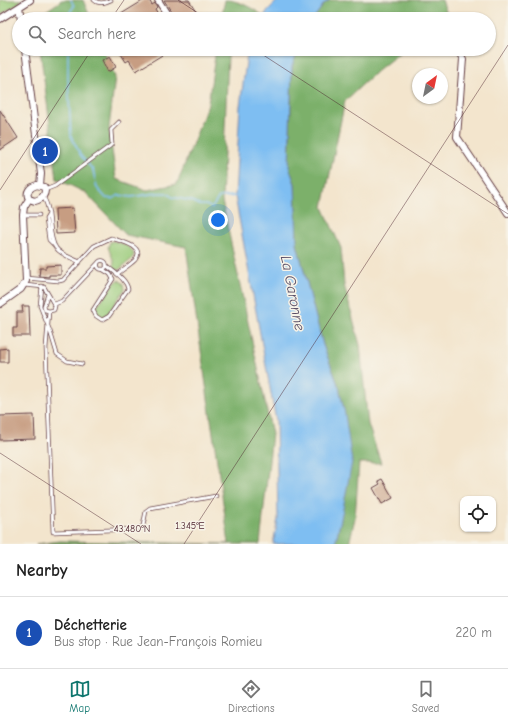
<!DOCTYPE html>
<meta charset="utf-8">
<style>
body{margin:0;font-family:"Comic Neue",sans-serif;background:#f2f2f2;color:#222}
.controls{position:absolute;right:12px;bottom:12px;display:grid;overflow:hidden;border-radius:8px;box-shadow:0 1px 3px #0004}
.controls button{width:36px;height:36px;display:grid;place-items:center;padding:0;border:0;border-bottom:1px solid #e0e0e0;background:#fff;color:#222;font:20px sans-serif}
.compass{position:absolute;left:412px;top:68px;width:36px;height:36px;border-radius:50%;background:#fff;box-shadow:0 1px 3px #0004;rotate:33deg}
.you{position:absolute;left:218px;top:220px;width:14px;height:14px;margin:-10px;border:3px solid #fff;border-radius:50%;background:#1a73e8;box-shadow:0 0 0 6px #1a73e833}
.badge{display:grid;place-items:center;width:26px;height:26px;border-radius:50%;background:#0f766e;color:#fff;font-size:13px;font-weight:700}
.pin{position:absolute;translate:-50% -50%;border:2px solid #fff;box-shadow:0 1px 4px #0006}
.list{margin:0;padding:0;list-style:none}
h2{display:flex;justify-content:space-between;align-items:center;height:52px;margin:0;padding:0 16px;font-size:17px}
h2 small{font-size:13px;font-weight:400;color:#767676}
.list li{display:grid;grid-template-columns:26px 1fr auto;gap:12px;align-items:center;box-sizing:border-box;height:72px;padding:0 16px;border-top:1px solid #e0e0e0}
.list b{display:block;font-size:15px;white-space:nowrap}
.list p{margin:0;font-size:13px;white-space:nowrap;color:#767676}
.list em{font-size:13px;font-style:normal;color:#767676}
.icon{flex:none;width:22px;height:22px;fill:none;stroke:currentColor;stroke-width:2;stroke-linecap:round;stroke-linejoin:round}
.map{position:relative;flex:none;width:508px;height:544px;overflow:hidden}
.search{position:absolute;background:#fff;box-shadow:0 1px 3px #0004;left:12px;right:12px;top:12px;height:44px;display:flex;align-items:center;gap:10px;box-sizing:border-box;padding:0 14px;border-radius:22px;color:#767676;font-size:15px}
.sheet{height:124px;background:#fff}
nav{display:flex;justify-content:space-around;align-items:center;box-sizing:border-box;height:56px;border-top:1px solid #e0e0e0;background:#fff;font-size:11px;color:#767676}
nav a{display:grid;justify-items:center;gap:2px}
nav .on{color:#0f766e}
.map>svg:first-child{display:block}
.green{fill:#9bcc7b;stroke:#727653}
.forest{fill:#7cb06b;stroke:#63684b}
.water{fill:#7ebef2;stroke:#646e8e}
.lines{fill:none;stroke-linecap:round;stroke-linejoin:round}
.stream{stroke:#7ebef2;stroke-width:1.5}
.building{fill:#c79d82}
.lane-casing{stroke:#633d43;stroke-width:4.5}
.street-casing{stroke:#633d43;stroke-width:8}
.lane{stroke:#fff;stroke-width:3}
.street{stroke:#fff;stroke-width:6}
.ticks{fill:none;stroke:#4a1f2b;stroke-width:1;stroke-opacity:0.45}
.labels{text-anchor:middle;stroke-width:3;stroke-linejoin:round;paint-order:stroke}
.water-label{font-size:15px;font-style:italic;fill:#5a4f67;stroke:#f7f3e8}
.ticks-label{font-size:10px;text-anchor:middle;fill:#4a1f2b;stroke:#f7f3e8;stroke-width:3;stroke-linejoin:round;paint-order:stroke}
</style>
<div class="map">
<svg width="508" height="544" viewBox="0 0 508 544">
<rect width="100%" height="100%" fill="#f7f3e8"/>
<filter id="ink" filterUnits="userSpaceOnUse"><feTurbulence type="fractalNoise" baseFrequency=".025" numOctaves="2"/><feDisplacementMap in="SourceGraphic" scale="8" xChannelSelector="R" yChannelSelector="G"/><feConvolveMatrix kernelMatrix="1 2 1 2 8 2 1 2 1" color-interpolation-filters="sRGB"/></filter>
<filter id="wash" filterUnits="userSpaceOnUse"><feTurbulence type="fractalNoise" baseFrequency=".012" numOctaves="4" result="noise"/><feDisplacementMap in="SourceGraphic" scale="16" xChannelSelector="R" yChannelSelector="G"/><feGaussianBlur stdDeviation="0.9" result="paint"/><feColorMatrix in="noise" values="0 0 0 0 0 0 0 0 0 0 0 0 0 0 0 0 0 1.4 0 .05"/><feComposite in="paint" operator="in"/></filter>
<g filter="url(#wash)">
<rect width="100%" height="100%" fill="#f3e5cd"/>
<path class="green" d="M 0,0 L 22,0 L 19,3 L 0,15 Z
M 113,241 C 122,243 130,245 134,254 L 132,259 L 117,271 L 113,268 L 114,262 L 108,247 L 110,242 Z
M 119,280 L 124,284 L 125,289 L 107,315 L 103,317 L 100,317 L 96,312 L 96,308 L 113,284 Z"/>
<path class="forest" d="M 62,0 L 83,0 L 91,19 L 41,19 L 43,13 Z
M 225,0 C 238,0 250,7 261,14 L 257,19 L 221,19 Z
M 330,0 L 442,0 L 447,14 L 441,19 L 313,19 L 324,4 Z
M 40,49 L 103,49 L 115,77 L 109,128 L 116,179 L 147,190 L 177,184 L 208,104 L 216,49 L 234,49 L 228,56 L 222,201 L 272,434 L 260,544 L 36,544 L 60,541 L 229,544 L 186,247 L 126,235 L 86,193 L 57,179 Z
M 299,49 L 404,49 L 377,71 L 345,101 L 323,207 L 341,248 L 344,285 L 360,345 L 368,424 L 381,463 L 359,463 L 355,518 L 349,544 L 335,544 L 341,519 L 339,387 L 323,345 L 297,244 L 295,184 L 289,167 L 292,66 Z"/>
<path class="water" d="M 278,0 L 330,0 L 324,4 L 313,19 L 263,19 L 267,11 Z
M 250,49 L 299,49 L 292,66 L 289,167 L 295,184 L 297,244 L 323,345 L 339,387 L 345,414 L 352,462 L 341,519 L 335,544 L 273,544 L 278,519 L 276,421 L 235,196 L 240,106 L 247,55 Z"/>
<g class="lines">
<path class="stream" d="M 70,19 L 70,12 L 74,6 L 71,0
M 68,49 L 68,79 L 71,136 L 81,156 L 93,170 L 97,188 L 106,198 L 113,199 L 119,195 L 131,197 L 157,193 L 167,193 L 172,197 L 192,201 L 200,205 L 206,205 L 212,208 L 219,197 L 236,196"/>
</g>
<g id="blocks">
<path class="building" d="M 144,0 L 149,0 L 152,5 L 155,3 L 157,7 L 155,9 L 161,19 L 113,19 Z
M 164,0 L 189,0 L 201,19 L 176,19 Z
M 118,49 L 172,49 L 136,71 L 129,60 L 126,62 Z
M 110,56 L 116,67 L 108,72 L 102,60 Z
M 0,110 L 18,138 L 0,150 Z
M 73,208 L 75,233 L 56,234 L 55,209 Z
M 61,265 L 61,275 L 49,275 L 49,277 L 39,276 L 40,268 L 46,268 L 46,266 Z
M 22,306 L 29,306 L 30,336 L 13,336 L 13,328 L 17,328 L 17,312 L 23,312 Z
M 8,348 L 8,362 L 0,362 L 0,349 Z
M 34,415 L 35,439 L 0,440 L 0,416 Z
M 382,479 L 393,498 L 382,504 L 373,488 L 380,484 L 378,481 Z"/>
</g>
</g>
<g filter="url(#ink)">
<use href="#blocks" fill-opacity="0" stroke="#633d43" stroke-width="1"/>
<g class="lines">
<defs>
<path id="lane" d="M 94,0 C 99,5 105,3 111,0
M 45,190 L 55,186 L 110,146 L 112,144 L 111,130 L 119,122
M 43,197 C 53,210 47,236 56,248 C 61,255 72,258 80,262
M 49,214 L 46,219 L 49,240 L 55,246
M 23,215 L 39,215
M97.5 265a4.5 4.5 0 1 1 9 0a4.5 4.5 0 1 1-9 0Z
M 102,269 L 110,274 L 113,279 L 93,310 L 96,316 L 102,320 L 109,316 L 128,289 C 126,278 113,272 106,265
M 26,278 L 59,281 L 63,280 L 94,246 L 111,238 C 119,241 147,246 135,260 C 130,265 122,270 117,274
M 24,285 L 44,287 L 55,306 L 54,310 L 49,311 L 45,310 L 44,306 L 48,294
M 42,286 L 40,306 L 50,331 L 57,354 L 67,361 L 82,364
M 55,304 L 62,301 L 98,263
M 49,311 L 46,348 L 53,532 L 138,529 L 143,526 L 146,511 L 150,508 L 216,496"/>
<path id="street" d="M 158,0 L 170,19
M 19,7 L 21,19
M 0,19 L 30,0
M 25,49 L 41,174 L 40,185
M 457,49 L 463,59 L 457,137 L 508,213
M 0,304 L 21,289 L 26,281 L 23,215 L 24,207 L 29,199 C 25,192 30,187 37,185 L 44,187 C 47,194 42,199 35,201 L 29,199"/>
</defs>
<use href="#lane" class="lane-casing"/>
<use href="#street" class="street-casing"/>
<use href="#lane" class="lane"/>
<use href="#street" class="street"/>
</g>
</g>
<path class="ticks" d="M 178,0 L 207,19M 111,19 L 124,0M 254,49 L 508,214M 0,190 L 92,49M 0,453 L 141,544M 184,544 L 508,45"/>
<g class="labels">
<g class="water-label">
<text transform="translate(293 293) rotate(79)" y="5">La Garonne</text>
</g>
</g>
<g class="ticks-label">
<text x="190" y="529">1.345°E</text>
<text x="132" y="532">43.480°N</text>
</g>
</svg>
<div class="controls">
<button><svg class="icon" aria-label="locate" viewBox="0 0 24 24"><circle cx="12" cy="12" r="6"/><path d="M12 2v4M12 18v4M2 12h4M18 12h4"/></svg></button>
</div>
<svg class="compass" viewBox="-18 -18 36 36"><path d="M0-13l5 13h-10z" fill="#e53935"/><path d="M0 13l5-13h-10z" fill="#767676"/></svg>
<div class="you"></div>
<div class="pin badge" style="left:45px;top:151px;background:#1a4fb4">1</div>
<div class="search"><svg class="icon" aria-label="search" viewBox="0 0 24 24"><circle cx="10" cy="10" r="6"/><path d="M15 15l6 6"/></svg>Search here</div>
</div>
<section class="sheet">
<h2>Nearby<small></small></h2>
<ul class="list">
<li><span class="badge" style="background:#1a4fb4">1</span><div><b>Déchetterie</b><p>Bus stop · Rue Jean-François Romieu</p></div><em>220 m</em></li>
</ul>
</section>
<nav>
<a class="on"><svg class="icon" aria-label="map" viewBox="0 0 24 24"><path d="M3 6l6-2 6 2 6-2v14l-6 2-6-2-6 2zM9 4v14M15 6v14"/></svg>Map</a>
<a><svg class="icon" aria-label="directions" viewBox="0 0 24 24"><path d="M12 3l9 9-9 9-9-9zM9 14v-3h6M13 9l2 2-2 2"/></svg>Directions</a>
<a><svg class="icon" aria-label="saved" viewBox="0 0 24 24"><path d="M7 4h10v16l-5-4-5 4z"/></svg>Saved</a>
</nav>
